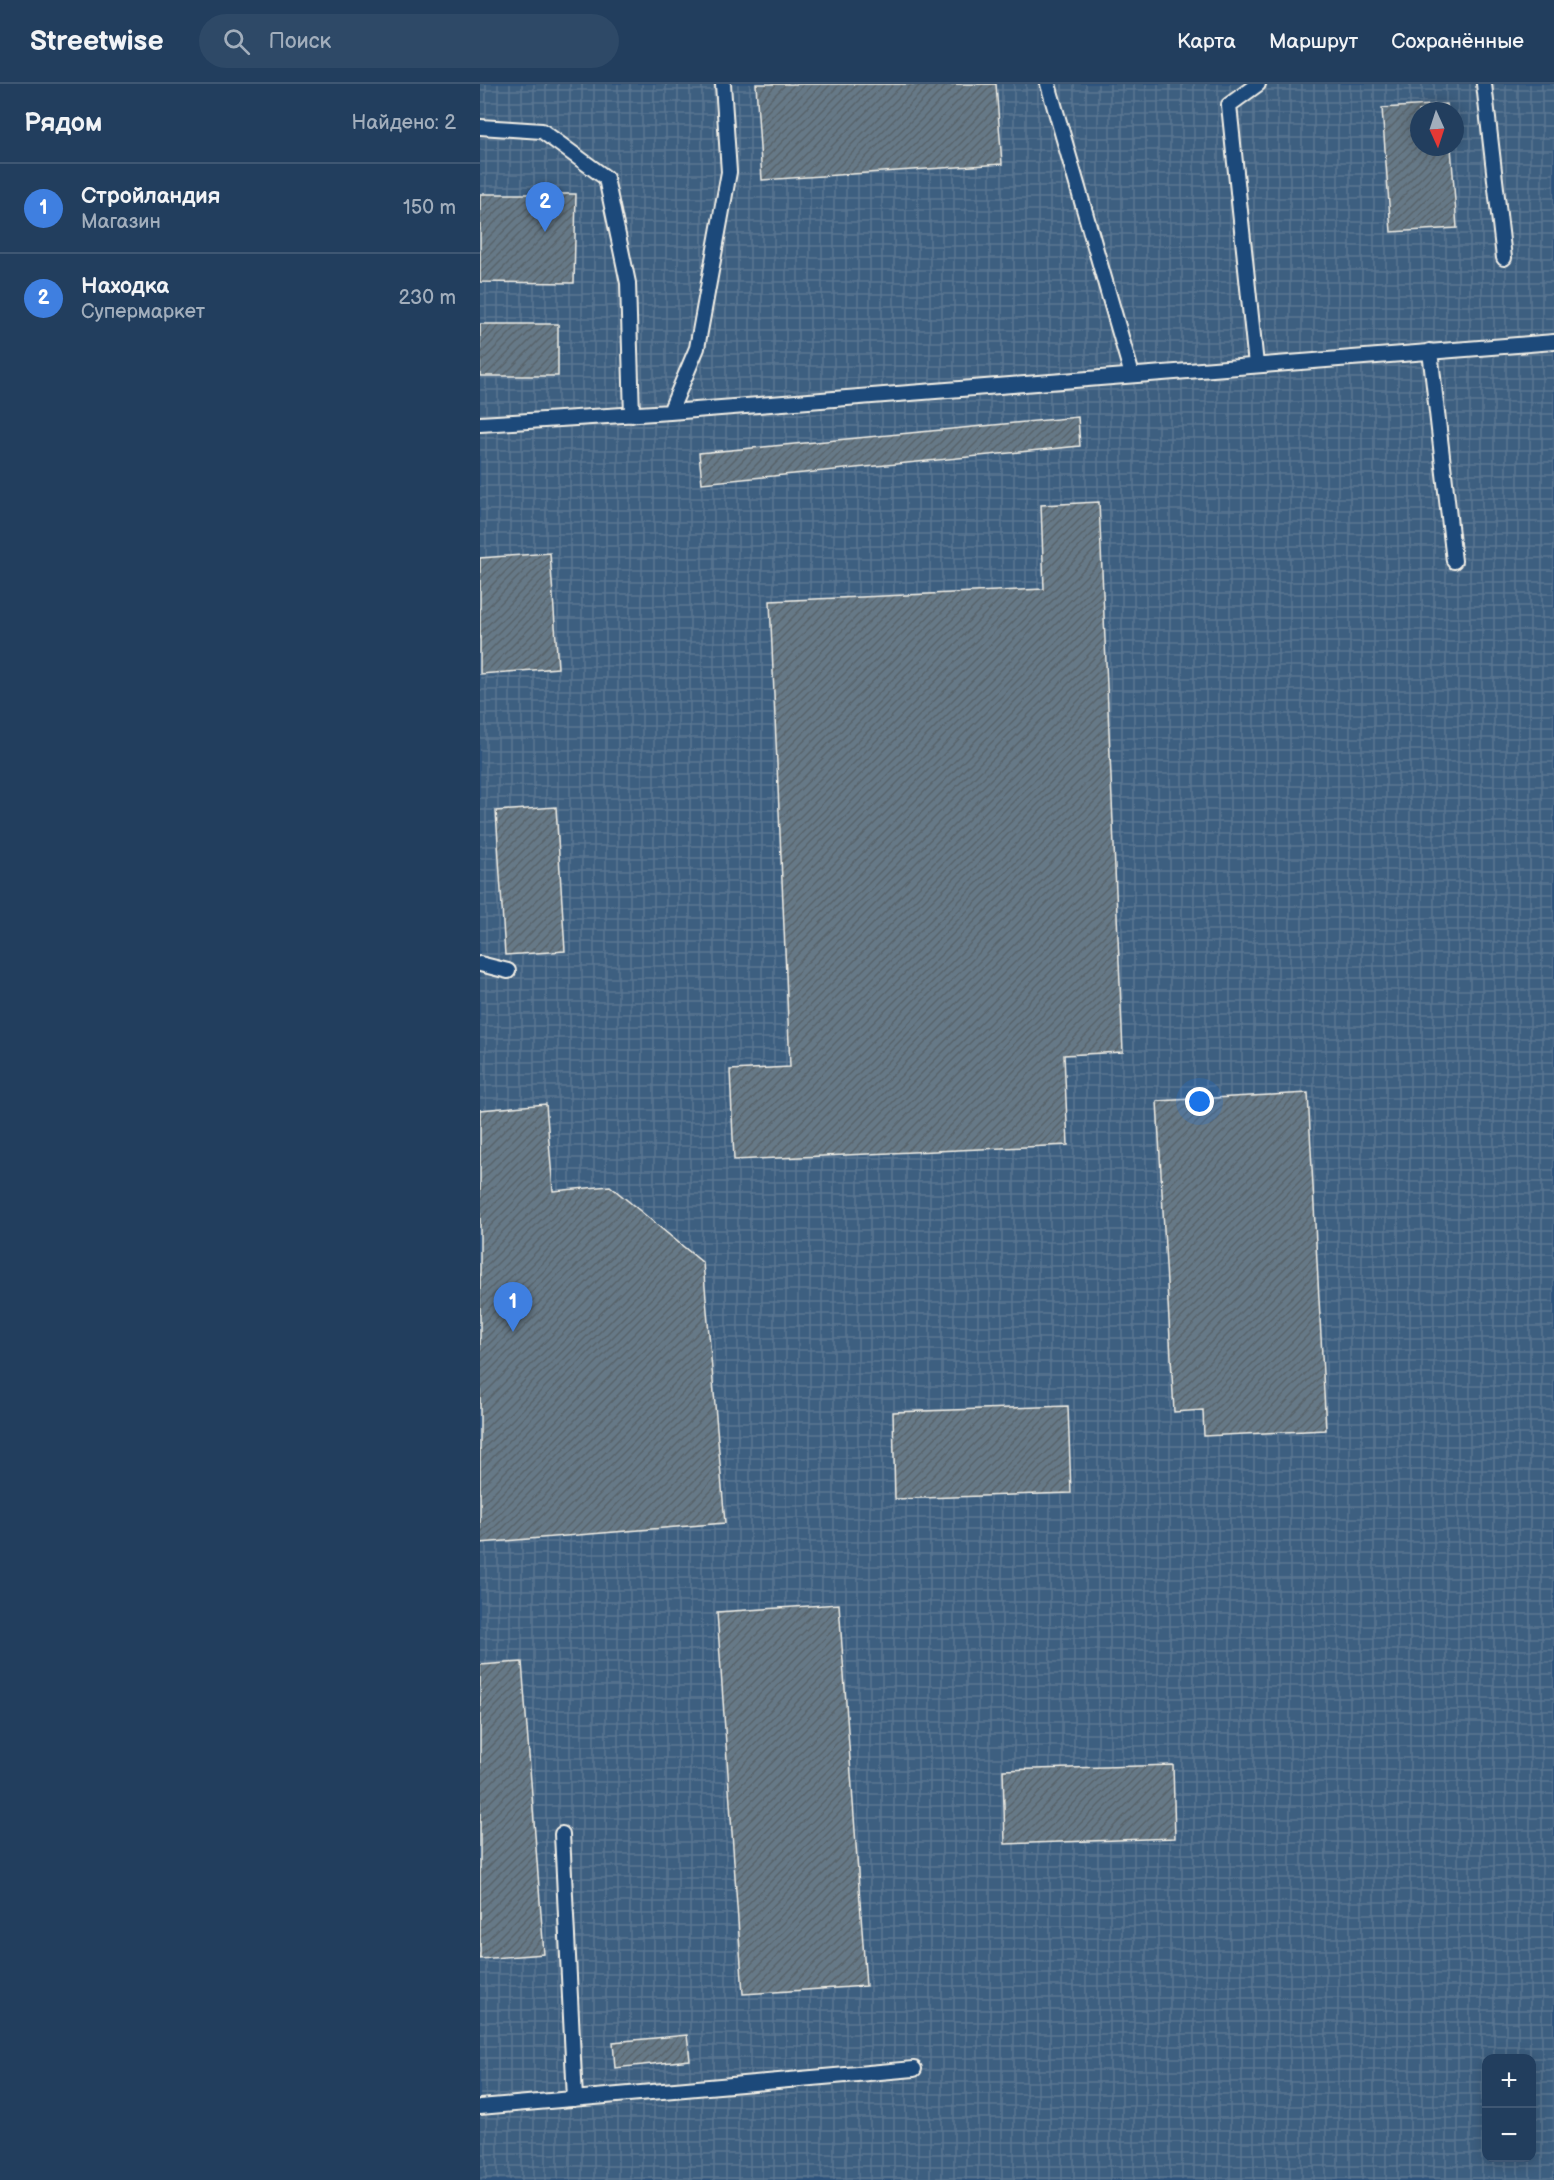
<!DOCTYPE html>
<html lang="ru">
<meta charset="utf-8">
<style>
body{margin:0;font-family:"Balsamiq Sans",sans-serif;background:#2e4967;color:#f1f3f6}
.controls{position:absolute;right:18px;bottom:18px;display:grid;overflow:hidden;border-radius:12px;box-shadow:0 3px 15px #0003}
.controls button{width:54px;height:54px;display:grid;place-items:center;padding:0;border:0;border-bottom:2px solid #3f5773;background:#223e5e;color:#f1f3f6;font:30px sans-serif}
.compass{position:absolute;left:930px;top:18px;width:54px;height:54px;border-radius:50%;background:#223e5e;box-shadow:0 3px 15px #0003;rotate:177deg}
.you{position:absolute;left:720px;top:1018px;width:21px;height:21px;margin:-15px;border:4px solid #fff;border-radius:50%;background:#1a73e8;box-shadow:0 0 0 9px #1a73e833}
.badge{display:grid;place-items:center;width:39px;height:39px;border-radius:50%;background:#bca0f2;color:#fff;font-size:20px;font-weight:700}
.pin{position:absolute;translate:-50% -50px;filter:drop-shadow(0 2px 3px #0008)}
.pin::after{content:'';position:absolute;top:32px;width:21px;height:18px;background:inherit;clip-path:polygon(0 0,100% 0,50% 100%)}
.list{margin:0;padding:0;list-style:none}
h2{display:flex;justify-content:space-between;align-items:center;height:78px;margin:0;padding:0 24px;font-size:26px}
h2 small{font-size:20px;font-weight:400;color:#a2aebc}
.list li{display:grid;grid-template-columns:39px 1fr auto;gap:18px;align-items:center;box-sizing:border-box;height:90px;padding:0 24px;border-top:2px solid #3f5773}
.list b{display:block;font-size:22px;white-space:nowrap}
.list p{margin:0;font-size:20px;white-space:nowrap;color:#a2aebc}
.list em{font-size:20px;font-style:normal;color:#a2aebc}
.icon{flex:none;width:33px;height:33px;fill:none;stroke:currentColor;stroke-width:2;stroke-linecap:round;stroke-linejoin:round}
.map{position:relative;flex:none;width:1074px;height:2096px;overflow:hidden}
header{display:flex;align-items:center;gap:36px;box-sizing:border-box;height:84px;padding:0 30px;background:#223e5e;border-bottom:2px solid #3f5773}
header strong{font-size:28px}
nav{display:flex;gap:33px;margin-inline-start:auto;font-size:21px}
.search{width:420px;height:54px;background:#2e4967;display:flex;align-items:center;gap:15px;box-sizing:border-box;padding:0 21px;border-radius:33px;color:#a2aebc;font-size:22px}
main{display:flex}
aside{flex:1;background:#223e5e}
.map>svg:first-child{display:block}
.industrial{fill:url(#industrial-grid);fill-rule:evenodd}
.building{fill:url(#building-hatch);stroke:#f4f1e8;stroke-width:1.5}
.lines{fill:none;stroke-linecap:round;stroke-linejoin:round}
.lane-casing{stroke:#f4f1e8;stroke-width:18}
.lane{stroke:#1f4a7a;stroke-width:14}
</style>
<header>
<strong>Streetwise</strong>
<div class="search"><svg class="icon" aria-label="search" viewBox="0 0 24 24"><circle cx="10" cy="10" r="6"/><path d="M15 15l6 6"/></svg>Поиск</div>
<nav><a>Карта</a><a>Маршрут</a><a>Сохранённые</a></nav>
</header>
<main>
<aside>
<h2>Рядом<small>Найдено: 2</small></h2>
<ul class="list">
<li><span class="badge" style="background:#3f7fe0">1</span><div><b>Стройландия</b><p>Магазин</p></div><em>150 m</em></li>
<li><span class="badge" style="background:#3f7fe0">2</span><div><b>Находка</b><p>Супермаркет</p></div><em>230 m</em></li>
</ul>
</aside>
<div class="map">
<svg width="1074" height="2096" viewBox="0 0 1074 2096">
<defs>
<pattern id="industrial-grid" width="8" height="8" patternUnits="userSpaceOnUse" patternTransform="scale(1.5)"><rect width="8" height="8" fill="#3e5e80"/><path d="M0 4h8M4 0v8" fill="none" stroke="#5a7692"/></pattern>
<pattern id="building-hatch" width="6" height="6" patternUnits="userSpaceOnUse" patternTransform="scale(1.5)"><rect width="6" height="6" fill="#667987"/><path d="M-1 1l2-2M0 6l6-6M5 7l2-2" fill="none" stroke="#59636a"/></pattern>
</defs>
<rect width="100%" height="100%" fill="#2d537d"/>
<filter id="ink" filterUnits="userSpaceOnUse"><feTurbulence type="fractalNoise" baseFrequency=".0167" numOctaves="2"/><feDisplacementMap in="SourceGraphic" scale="12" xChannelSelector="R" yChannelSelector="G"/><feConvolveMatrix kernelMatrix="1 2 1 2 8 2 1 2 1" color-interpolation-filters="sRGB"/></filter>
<g filter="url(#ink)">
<path class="industrial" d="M 0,0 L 1074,0 L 1074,2096 L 0,2096 ZM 939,27 L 975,27 L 975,63 L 939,63 ZM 1006,1974 L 1052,1974 L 1052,2074 L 1006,2074 Z"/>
<path class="building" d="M 276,0 L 516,0 L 522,80 L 282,96 Z
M 967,20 L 968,27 L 939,27 L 939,63 L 971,63 L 977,144 L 911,148 L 902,24 Z
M 0,110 L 96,110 L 94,199 L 0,198 Z
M 0,240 L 78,240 L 78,292 L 0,292 Z
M 598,333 L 600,362 L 222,399 L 219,369 Z
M 619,418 L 643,968 L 584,971 L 588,1061 L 254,1076 L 250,986 L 310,983 L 290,517 L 564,505 L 561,421 Z
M 70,469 L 78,584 L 0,590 L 0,474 Z
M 76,723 L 85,867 L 25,871 L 16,727 Z
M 828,1009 L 846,1346 L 724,1352 L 723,1326 L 694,1328 L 677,1017 Z
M 66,1020 L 73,1107 L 130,1102 L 223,1179 L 245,1439 L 0,1459 L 0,1026 Z
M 588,1322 L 591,1409 L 415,1415 L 413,1328 Z
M 359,1520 L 386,1902 L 263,1910 L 237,1528 Z
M 42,1578 L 64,1870 L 0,1875 L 0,1581 Z
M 693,1681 L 695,1754 L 525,1760 L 523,1686 Z
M 207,1951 L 210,1976 L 135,1984 L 133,1958 Z"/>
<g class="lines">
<defs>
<path id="lane" d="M 568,0 L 652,291
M 1004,0 L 1024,174
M 0,43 L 62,47 L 126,94 L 148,199 L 152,331
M 950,267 L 974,477
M 776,281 L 749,21 L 778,0
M 190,328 L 217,264 L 249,88 L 243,0
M 0,340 L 190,328 L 1074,258
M 0,880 L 28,887
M 82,1750 L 95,2015
M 0,2023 L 434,1985"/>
</defs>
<use href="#lane" class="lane-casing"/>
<use href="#lane" class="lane"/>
</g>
</g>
</svg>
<div class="controls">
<button>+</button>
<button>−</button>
</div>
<svg class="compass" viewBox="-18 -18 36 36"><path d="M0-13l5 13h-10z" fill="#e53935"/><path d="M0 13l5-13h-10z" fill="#a2aebc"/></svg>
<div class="you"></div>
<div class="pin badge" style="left:33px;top:1248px;background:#3f7fe0">1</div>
<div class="pin badge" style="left:65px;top:148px;background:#3f7fe0">2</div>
</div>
</main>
